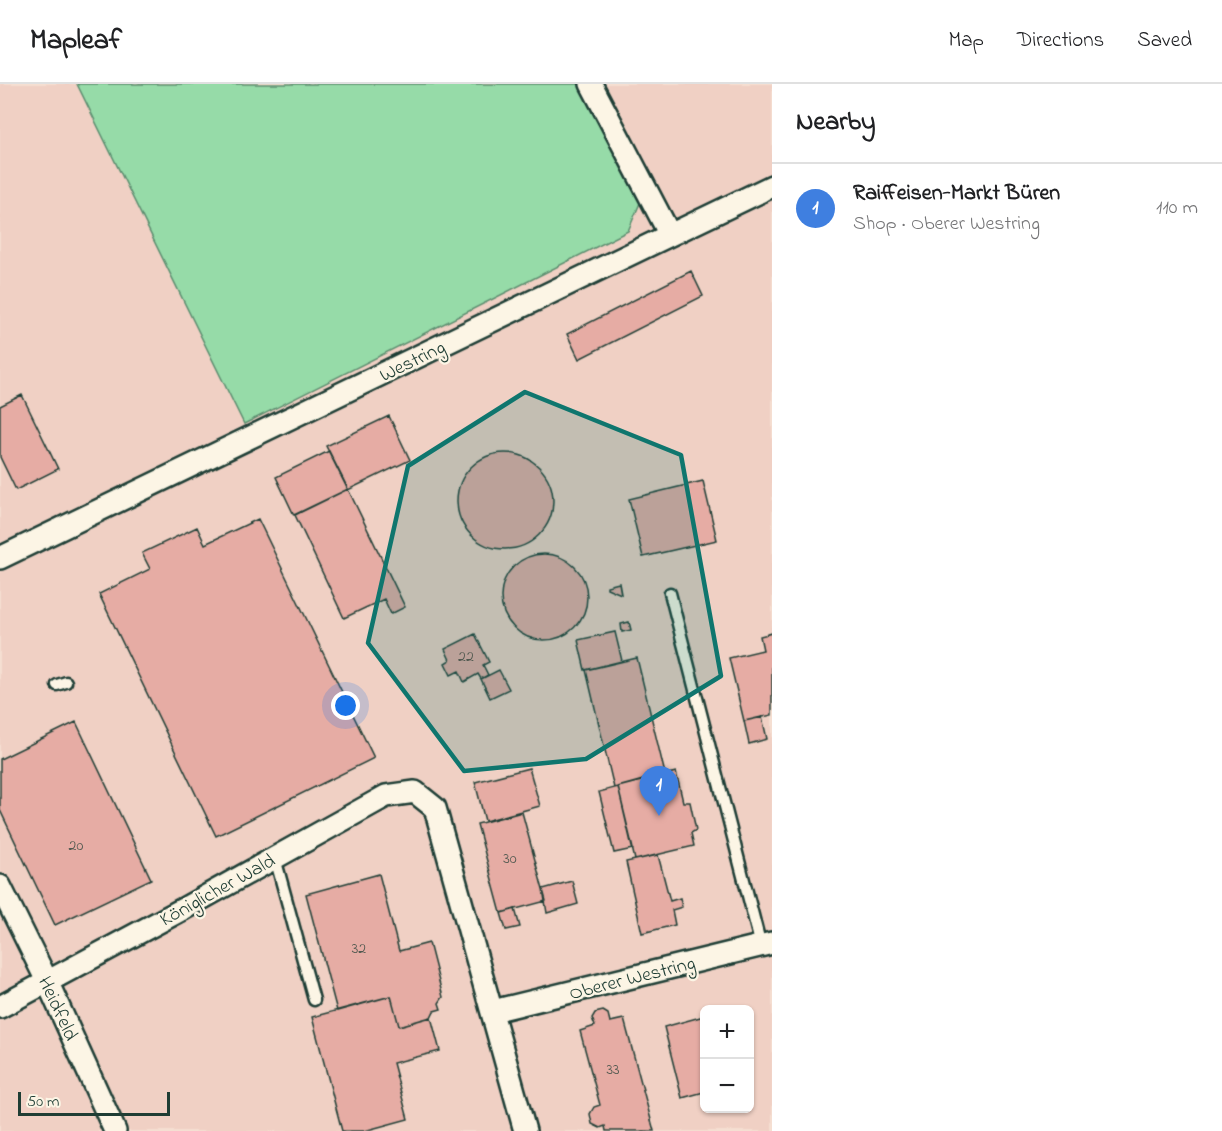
<!DOCTYPE html>
<meta charset="utf-8">
<style>
body{margin:0;font-family:"Indie Flower",sans-serif;background:#f2f2f2;color:#202124}
.controls{position:absolute;right:18px;bottom:18px;display:grid;overflow:hidden;border-radius:9px;box-shadow:0 2px 4px #0004}
.controls button{width:54px;height:54px;display:grid;place-items:center;padding:0;border:0;border-bottom:2px solid #e0e0e0;background:#fff;color:#202124;font:30px sans-serif}
.scale{position:absolute;left:18px;bottom:15px;width:152px;box-sizing:border-box;padding-left:6px;border:3px solid #1f3d34;border-top:0;font-size:16px;line-height:21px;white-space:nowrap;color:#1f3d34;-webkit-text-stroke:4px #fcf5e5;paint-order:stroke}
.you{position:absolute;left:346px;top:622px;width:21px;height:21px;margin:-15px;border:4px solid #fff;border-radius:50%;background:#1a73e8;box-shadow:0 0 0 9px #1a73e833}
.badge{display:grid;place-items:center;width:39px;height:39px;border-radius:50%;background:#1a73e8;color:#fff;font-size:20px;font-weight:700}
.pin{position:absolute;translate:-50% -50px;filter:drop-shadow(0 2px 3px #0008)}
.pin::after{content:'';position:absolute;top:32px;width:21px;height:18px;background:inherit;clip-path:polygon(0 0,100% 0,50% 100%)}
.list{margin:0;padding:0;list-style:none}
h2{display:flex;justify-content:space-between;align-items:center;height:78px;margin:0;padding:0 24px;font-size:26px}
h2 small{font-size:20px;font-weight:400;color:#757577}
.list li{display:grid;grid-template-columns:39px 1fr auto;gap:18px;align-items:center;box-sizing:border-box;height:90px;padding:0 24px;border-top:2px solid #e0e0e0}
.list b{display:block;font-size:22px;white-space:nowrap}
.list p{margin:0;font-size:20px;white-space:nowrap;color:#757577}
.list em{font-size:20px;font-style:normal;color:#757577}
.map{position:relative;flex:none;width:772px;height:1047px;overflow:hidden}
header{display:flex;align-items:center;gap:36px;box-sizing:border-box;height:84px;padding:0 30px;background:#fff;border-bottom:2px solid #e0e0e0}
header strong{font-size:28px}
nav{display:flex;gap:33px;margin-inline-start:auto;font-size:21px}
main{display:flex}
aside{flex:1;background:#fff}
.map>svg:first-child{display:block}
.built{fill:#f0d0c4;fill-rule:evenodd}
.green{fill:#96dba8;stroke:#5a8c6e;stroke-width:1.5}
.building{fill:#e6aca4;stroke:#1f3d34;stroke-width:1.5}
.lines{fill:none;stroke-linecap:round;stroke-linejoin:round}
.lane-casing{stroke:#1f3d34;stroke-width:15}
.street-casing{stroke:#1f3d34;stroke-width:26}
.lane{stroke:#fcf5e5;stroke-width:10}
.street{stroke:#fcf5e5;stroke-width:21}
.marked{fill:#0f766e;fill-opacity:0.2;stroke:#0f766e;stroke-width:4.5;stroke-linejoin:round}
.labels{text-anchor:middle;stroke-width:4.5;stroke-linejoin:round;paint-order:stroke}
.number-label{font-size:16px;fill:#515950}
.street-label{font-size:20px;fill:#1f3d34;stroke:#fcf5e5}
</style>
<header>
<strong>Mapleaf</strong>
<nav><a>Map</a><a>Directions</a><a>Saved</a></nav>
</header>
<main>
<div class="map">
<svg width="772" height="1047" viewBox="0 0 772 1047">
<rect width="100%" height="100%" fill="#f5dfd2"/>
<filter id="ink" filterUnits="userSpaceOnUse"><feTurbulence type="fractalNoise" baseFrequency=".0167" numOctaves="2"/><feDisplacementMap in="SourceGraphic" scale="12" xChannelSelector="R" yChannelSelector="G"/><feConvolveMatrix kernelMatrix="1 2 1 2 8 2 1 2 1" color-interpolation-filters="sRGB"/></filter>
<g filter="url(#ink)">
<path class="built" d="M 0,0 L 772,0 L 772,1047 L 0,1047 ZM 704,926 L 750,926 L 750,1024 L 704,1024 Z"/>
<path class="green" d="M 77,0 L 579,0 L 640,119 L 628,147 L 244,340 Z"/>
<path class="building" d="M 691,187 L 703,212 L 579,275 L 567,250 Z
M 22,311 L 58,385 L 16,406 L 0,373 L 0,322 Z
M 389,332 L 410,376 L 348,406 L 326,362 Z
M 329,367 L 348,405 L 294,431 L 276,393 Z
M457 417a48 48 0 1 1 96 0a48 48 0 1 1-96 0Z
M 703,397 L 717,456 L 643,473 L 629,415 Z
M 348,405 L 405,523 L 391,530 L 384,515 L 344,534 L 295,431 Z
M 258,435 L 374,674 L 216,752 L 99,510 L 150,485 L 142,469 L 197,443 L 205,460 Z
M501 513a43 43 0 1 1 86 0a43 43 0 1 1-86 0Z
M 619,499 L 621,510 L 607,504 L 607,502 Z
M 629,538 L 631,546 L 622,548 L 621,540 Z
M 615,548 L 622,577 L 585,586 L 578,556 Z
M 772,549 L 772,631 L 744,637 L 729,574 L 763,566 L 760,552 Z
M 475,550 L 489,578 L 483,581 L 488,591 L 481,595 L 478,590 L 464,598 L 459,587 L 451,591 L 445,579 L 450,576 L 445,565 Z
M 637,574 L 665,690 L 614,704 L 586,586 Z
M 499,586 L 509,605 L 490,614 L 481,595 Z
M 762,633 L 767,655 L 749,660 L 744,637 Z
M 76,638 L 151,795 L 55,841 L 0,726 L 0,675 Z
M 529,684 L 540,722 L 485,737 L 475,698 Z
M 676,688 L 683,718 L 690,718 L 696,746 L 691,749 L 694,762 L 635,776 L 618,703 Z
M 618,703 L 633,765 L 614,769 L 599,708 Z
M 522,728 L 546,817 L 501,829 L 477,740 Z
M 658,771 L 670,817 L 680,814 L 682,823 L 672,826 L 675,841 L 642,849 L 626,778 Z
M 379,790 L 399,867 L 429,859 L 443,913 L 439,919 L 441,925 L 434,927 L 431,933 L 399,942 L 391,912 L 337,927 L 306,810 Z
M 572,797 L 578,820 L 547,829 L 543,805 Z
M 515,825 L 520,843 L 506,846 L 501,829 Z
M 391,912 L 399,942 L 431,933 L 440,967 L 393,979 L 408,1035 L 364,1047 L 342,1047 L 312,933 Z
M 603,927 L 608,930 L 610,938 L 624,935 L 654,1047 L 606,1047 L 605,1042 L 600,1044 L 592,1040 L 590,1030 L 594,1023 L 600,1021 L 580,947 L 595,942 L 592,934 L 595,929 Z
M 704,932 L 704,1008 L 682,1014 L 664,943 Z"/>
<g class="lines">
<defs>
<path id="lane" d="M 670,509 L 761,862
M 57,601 L 66,598
M 275,774 L 314,916"/>
<path id="street" d="M 670,151 L 772,102
M 0,474 L 670,151 L 591,0
M 0,802 L 47,897 L 115,1047
M 0,923 L 183,825 L 386,712 L 415,708 L 435,724 L 525,1047
M 493,927 L 772,859"/>
</defs>
<use href="#lane" class="lane-casing"/>
<use href="#street" class="street-casing"/>
<use href="#lane" class="lane"/>
<use href="#street" class="street"/>
</g>
</g>
<path class="marked" d="M 525,308 L 681,371 L 721,592 L 586,675 L 464,687 L 368,559 L 408,382 Z"/>
<g class="labels">
<g class="number-label">
<text x="466" y="577">22</text>
<text x="76" y="766">20</text>
<text x="510" y="779">30</text>
<text x="359" y="869">32</text>
<text x="613" y="990">33</text>
</g>
<g class="street-label">
<text transform="translate(412 276) rotate(-26)" y="7">Westring</text>
<text transform="translate(217 805) rotate(-29)" y="7">Königlicher Wald</text>
<text transform="translate(632 893) rotate(-14)" y="7">Oberer Westring</text>
<text transform="translate(59 924) rotate(65)" y="7">Heidfeld</text>
</g>
</g>
</svg>
<div class="controls">
<button>+</button>
<button>−</button>
</div>
<div class="scale">50 m</div>
<div class="you"></div>
<div class="pin badge" style="left:659px;top:732px;background:#3f7fe0">1</div>
</div>
<aside>
<h2>Nearby<small></small></h2>
<ul class="list">
<li><span class="badge" style="background:#3f7fe0">1</span><div><b>Raiffeisen-Markt Büren</b><p>Shop · Oberer Westring</p></div><em>110 m</em></li>
</ul>
</aside>
</main>
